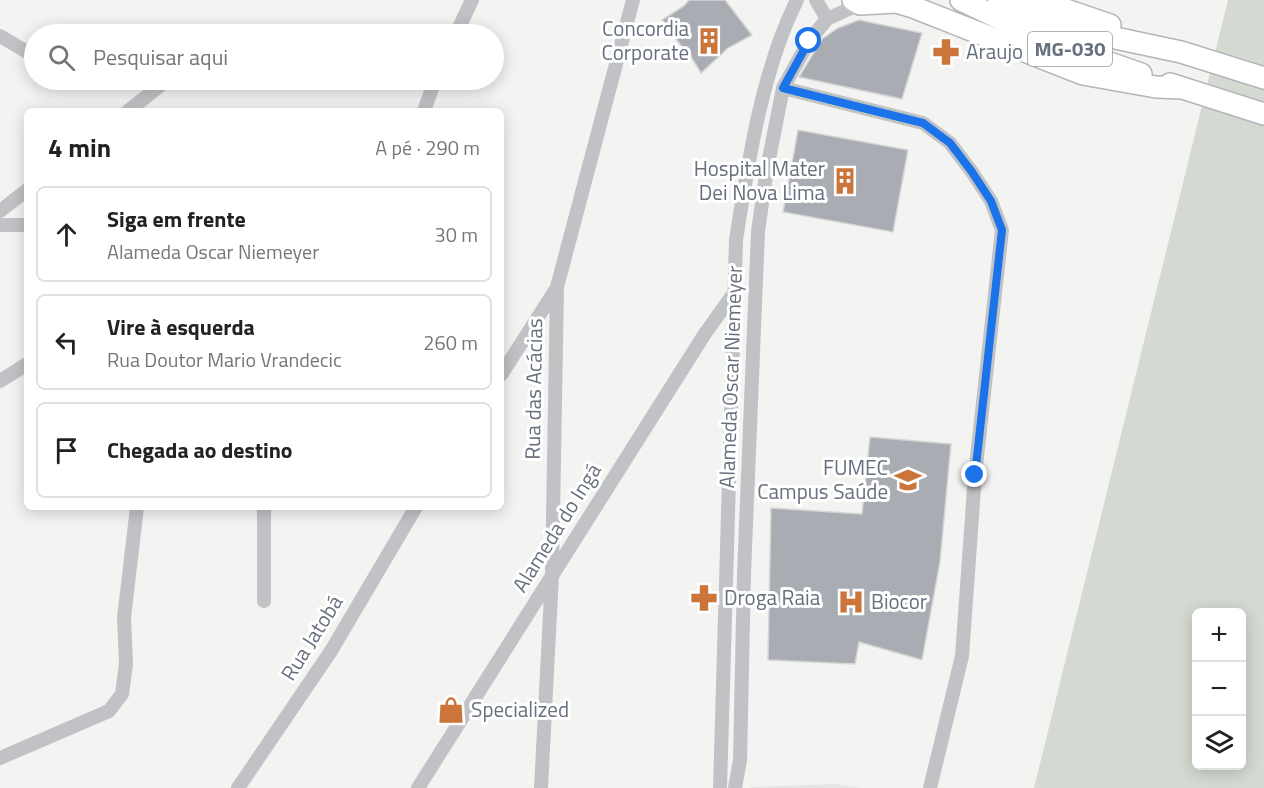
<!DOCTYPE html>
<html lang="pt">
<meta charset="utf-8">
<style>
body{margin:0;font-family:"Titillium Web",sans-serif;background:#f2f2f2;color:#222}
.controls{position:absolute;right:18px;bottom:18px;display:grid;overflow:hidden;border-radius:9px;box-shadow:0 3px 15px #0003}
.controls button{width:54px;height:54px;display:grid;place-items:center;padding:0;border:0;border-bottom:2px solid #e0e0e0;background:#fff;color:#222;font:30px sans-serif}
.stop{position:absolute;width:18px;height:18px;margin:-14px;border:4px solid #1a73e8;border-radius:50%;background:#fff}
.stop.end{background:#1a73e8;border-color:#fff;box-shadow:0 2px 6px #0008}
.list{margin:0;padding:0;list-style:none}
h2{display:flex;justify-content:space-between;align-items:center;height:78px;margin:0;padding:0 24px;font-size:26px}
h2 small{font-size:20px;font-weight:400;color:#767676}
.list li{display:grid;grid-template-columns:39px 1fr auto;gap:18px;align-items:center;box-sizing:border-box;height:96px;margin:0 12px 12px;padding:0 12px;border:2px solid #e0e0e0;border-radius:9px}
.list b{display:block;font-size:22px;white-space:nowrap}
.list p{margin:0;font-size:20px;white-space:nowrap;color:#767676}
.list em{font-size:20px;font-style:normal;color:#767676}
.icon{flex:none;width:33px;height:33px;fill:none;stroke:currentColor;stroke-width:2;stroke-linecap:round;stroke-linejoin:round}
.map{position:relative;flex:none;width:1264px;height:788px;overflow:hidden}
.search{position:absolute;background:#fff;box-shadow:0 3px 15px #0003;left:24px;top:24px;width:480px;height:66px;display:flex;align-items:center;gap:15px;box-sizing:border-box;padding:0 21px;border-radius:33px;color:#767676;font-size:22px}
.panel{position:absolute;background:#fff;box-shadow:0 3px 15px #0003;left:24px;top:108px;width:480px;height:402px;border-radius:9px}
.map>svg:first-child{display:block}
.built{fill:#e4e5e4}
.green{fill:#d4dad2;fill-rule:evenodd}
.building{fill:#a9adb3;stroke:#d5d5d3;stroke-width:1.5}
.lines{fill:none;stroke-linecap:round;stroke-linejoin:round}
.highway-casing{stroke:#b3b5b8;stroke-width:24}
.minor{stroke:#c0c2c5;stroke-width:14}
.highway{stroke:#fff;stroke-width:21}
.route{stroke:#1a73e8;stroke-width:8}
.labels{text-anchor:middle;stroke-width:6;stroke-linejoin:round;paint-order:stroke}
.shield{fill:#fff;stroke:#959ba5;stroke-width:1.5}
.shield-label{font-size:20px;font-weight:bold;fill:#67707e}
.poi-label{font-size:21px;fill:#67707e;stroke:#fff;text-anchor:start}
.street-label{font-size:21px;fill:#67707e;stroke:#fff}
</style>
<div class="map">
<svg width="1264" height="788" viewBox="0 0 1264 788">
<rect width="100%" height="100%" fill="#f3f4f1"/>
<path class="built" d="M 835,784 L 862,788 L 751,788 L 752,787 Z"/>
<path class="green" d="M 1228,0 L 1264,0 L 1264,788 L 1034,788 ZM 1196,612 L 1242,612 L 1242,766 L 1196,766 Z"/>
<path class="building" d="M 689,0 L 725,0 L 752,35 L 728,48 L 701,73 L 687,50 L 685,51 L 662,20 L 684,6 Z
M 859,20 L 922,33 L 902,99 L 799,77 L 822,39 L 838,28 Z
M 798,130 L 908,150 L 893,232 L 783,212 Z
M 870,437 L 951,444 L 940,562 L 922,660 L 859,642 L 855,664 L 768,660 L 771,508 L 862,514 Z"/>
<g class="lines">
<defs>
<path id="highway" d="M 853,0 L 860,4 L 896,2 L 913,7 L 1083,74 L 1156,87 L 1182,88
M 961,0 L 1049,42 L 1141,74
M 999,0 L 1059,26 L 1181,52 L 1264,78
M 1037,0 L 1110,25
M 1170,84 L 1264,114"/>
</defs>
<use href="#highway" class="highway-casing"/>
<path class="minor" d="M 816,0 L 827,19
M 456,34 L 472,0
M 0,36 L 34,56
M 110,80 L 301,83 L 435,80
M 783,88 L 923,123 L 950,143 L 972,172 L 991,201 L 1002,230 L 975,475 L 962,656 L 930,788
M 128,111 L 166,81
M 424,111 L 435,80
M 0,211 L 27,190
M 0,225 L 27,225
M 501,375 L 556,289
M 0,381 L 27,364
M 264,507 L 264,601
M 0,758 L 109,711 L 122,694 L 126,664 L 124,618 L 137,507
M 238,788 L 331,651 L 416,507
M 418,788 L 704,335 L 734,293
M 541,788 L 552,575 L 557,287 L 633,0
M 720,788 L 736,240 C 748,163 762,70 797,0
M 735,788 L 740,760 L 744,574 L 758,231 L 767,169 L 783,88 L 809,41 L 827,19 L 860,4"/>
<use href="#highway" class="highway"/>
</g>
<g class="lines">
<path class="route" d="M 809,41 L 783,88 L 923,123 L 950,143 L 972,172 L 991,201 L 1002,230 L 975,475"/>
</g>
<defs>
<symbol id="building-bare" viewBox="-9 -9 18 18"><path d="M-4-6H4V6H1V3H-1V6H-4ZM-2.5-4.3h1.7v1.8h-1.7ZM.8-4.3h1.7v1.8H.8ZM-2.5-1h1.7V.8h-1.7ZM.8-1h1.7V.8H.8Z" fill="#cb753a" stroke="#fff" stroke-width="2.5" paint-order="stroke"/></symbol>
<symbol id="pharmacy-bare" viewBox="-9 -9 18 18"><path d="M-2-6h4v4h4v4h-4v4h-4v-4h-4v-4h4Z" fill="#cb753a" stroke="#fff" stroke-width="2.5" paint-order="stroke"/></symbol>
<symbol id="university-bare" viewBox="-9 -9 18 18"><path d="M0-5L7-2L0 1L-7-2ZM-4 1L0 2.5L4 1V4Q0 6-4 4Z" fill="#cb753a" stroke="#fff" stroke-width="2.5" paint-order="stroke"/></symbol>
<symbol id="hospital-bare" viewBox="-9 -9 18 18"><path d="M-5-5h3v3.5h4V-5h3V5h-3V1.5h-4V5h-3Z" fill="#cb753a" stroke="#fff" stroke-width="2.5" paint-order="stroke"/></symbol>
<symbol id="shop-bare" viewBox="-9 -9 18 18"><path d="M-5-2.5h2.3a2.7 3.5 0 0 1 5.4 0H5L5.5 6h-11ZM-1.5-2.5h3a1.5 2.3 0 0 0-3 0Z" fill="#cb753a" stroke="#fff" stroke-width="2.5" paint-order="stroke"/></symbol>
</defs>
<g fill-rule="evenodd">
<use href="#building-bare" x="690" y="22" width="38" height="38"/>
<use href="#pharmacy-bare" x="927" y="33" width="38" height="38"/>
<use href="#building-bare" x="826" y="162" width="38" height="38"/>
<use href="#university-bare" x="889" y="461" width="38" height="38"/>
<use href="#pharmacy-bare" x="685" y="579" width="38" height="38"/>
<use href="#hospital-bare" x="832" y="583" width="38" height="38"/>
<use href="#shop-bare" x="432" y="691" width="38" height="38"/>
</g>
<g class="labels">
<rect class="shield" x="1028" y="32" width="84" height="34" rx="4.5"/>
<g class="shield-label">
<text x="1070" y="56">MG-030</text>
</g>
<g class="poi-label">
<text x="689" y="36" text-anchor="end">Concordia<tspan x="689" dy="24">Corporate</tspan></text>
<text x="966" y="59">Araujo</text>
<text x="825" y="176" text-anchor="end">Hospital Mater<tspan x="825" dy="24">Dei Nova Lima</tspan></text>
<text x="888" y="475" text-anchor="end">FUMEC<tspan x="888" dy="24">Campus Saúde</tspan></text>
<text x="724" y="605">Droga Raia</text>
<text x="871" y="609">Biocor</text>
<text x="471" y="717">Specialized</text>
</g>
<g class="street-label">
<text transform="translate(731 377) rotate(-88)" y="7">Alameda Oscar Niemeyer</text>
<text transform="translate(534 389) rotate(-89)" y="7">Rua das Acácias</text>
<text transform="translate(557 528) rotate(-58)" y="7">Alameda do Ingá</text>
<text transform="translate(312 638) rotate(-58)" y="7">Rua Jatobá</text>
</g>
</g>
</svg>
<div class="controls">
<button>+</button>
<button>−</button>
<button><svg class="icon" aria-label="layers" viewBox="0 0 24 24"><path d="M12 4l9 5-9 5-9-5zM3 14l9 5 9-5"/></svg></button>
</div>
<div class="stop" style="left:809px;top:41px"></div>
<div class="stop end" style="left:975px;top:475px"></div>
<div class="search"><svg class="icon" aria-label="search" viewBox="0 0 24 24"><circle cx="10" cy="10" r="6"/><path d="M15 15l6 6"/></svg>Pesquisar aqui</div>
<section class="panel">
<h2>4 min<small>A pé · 290 m</small></h2>
<ul class="list">
<li><svg class="icon" aria-label="ahead" viewBox="0 0 24 24"><path d="M12 20V5M6 11l6-6 6 6"/></svg><div><b>Siga em frente</b><p>Alameda Oscar Niemeyer</p></div><em>30 m</em></li>
<li><svg class="icon" aria-label="left" viewBox="0 0 24 24"><path d="M17 20v-9H6M10 6l-5 5 5 5"/></svg><div><b>Vire à esquerda</b><p>Rua Doutor Mario Vrandecic</p></div><em>260 m</em></li>
<li><svg class="icon" aria-label="arrive" viewBox="0 0 24 24"><path d="M6 21V4h12l-3 4 3 4H6"/></svg><div><b>Chegada ao destino</b></div></li>
</ul>
</section>
</div>
